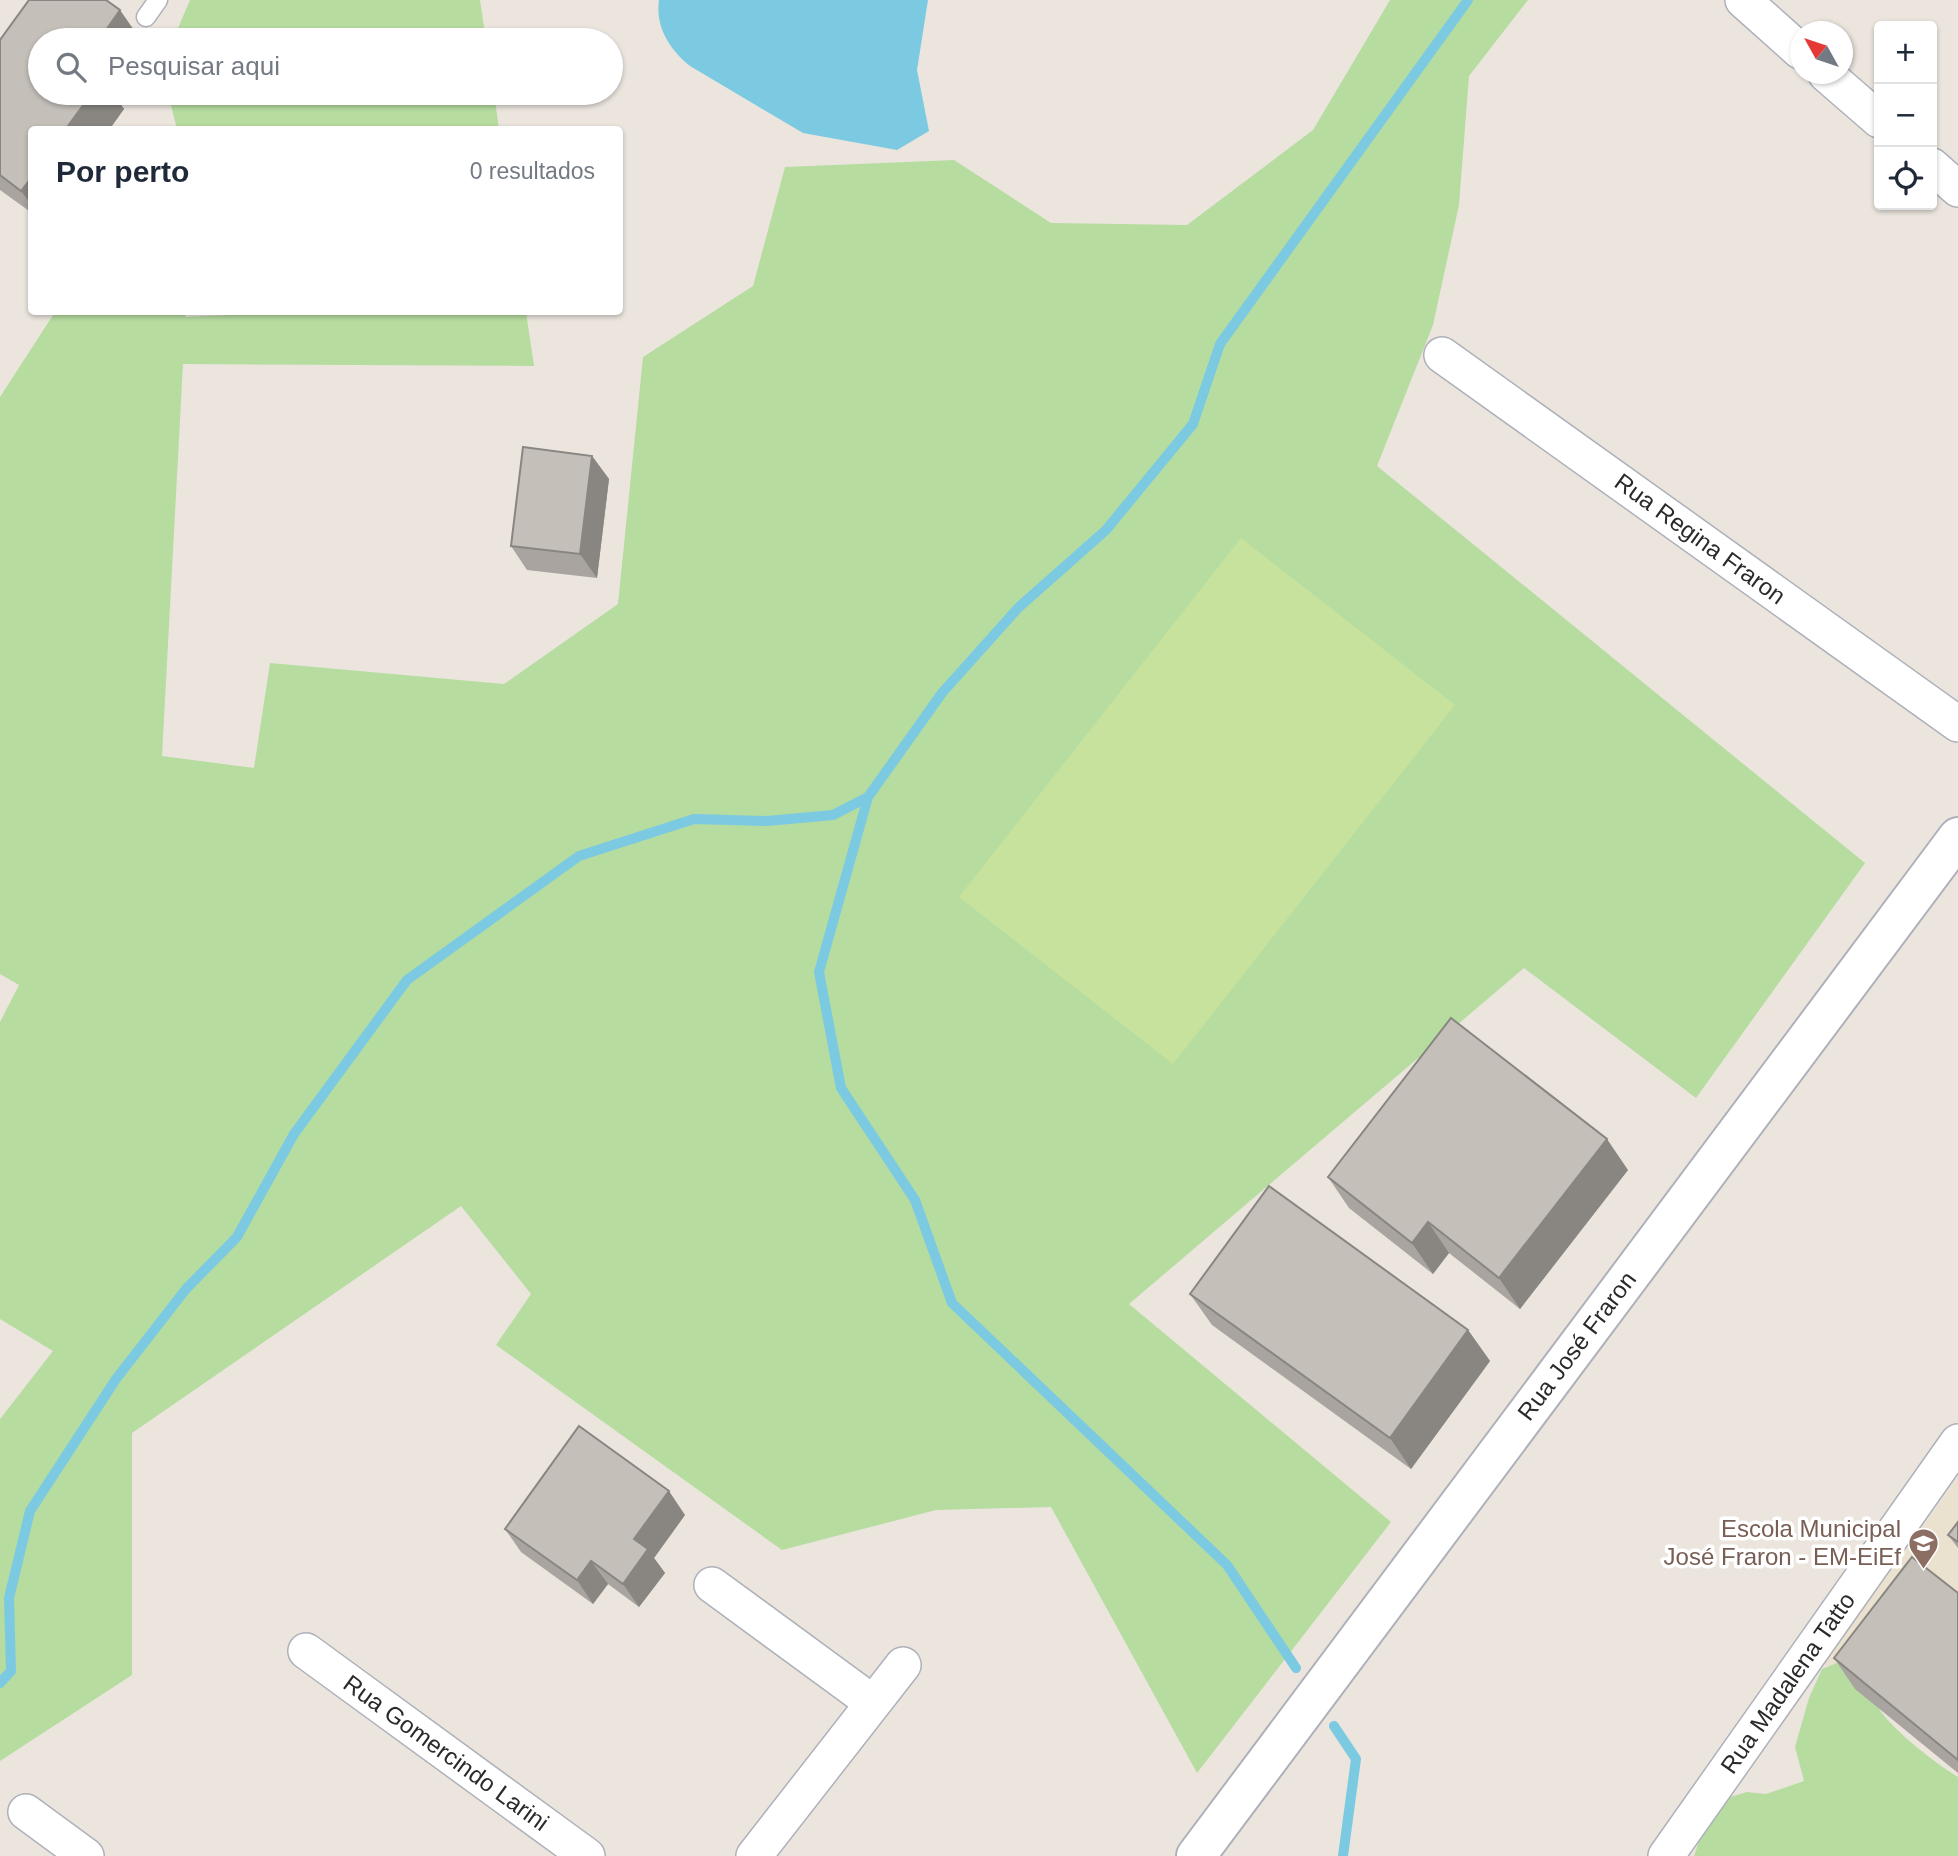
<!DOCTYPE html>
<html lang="pt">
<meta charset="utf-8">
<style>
body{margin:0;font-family:Helvetica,sans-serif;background:#f2f2f3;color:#1f2937}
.controls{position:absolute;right:21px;top:21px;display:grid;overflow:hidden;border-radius:7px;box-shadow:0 2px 5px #0004}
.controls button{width:63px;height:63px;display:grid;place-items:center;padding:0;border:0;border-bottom:2px solid #e0e1e3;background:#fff;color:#1f2937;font:35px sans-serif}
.compass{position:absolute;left:1790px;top:21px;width:63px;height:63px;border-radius:50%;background:#fff;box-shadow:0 2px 5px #0004;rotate:310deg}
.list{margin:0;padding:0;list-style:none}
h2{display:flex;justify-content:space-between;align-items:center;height:91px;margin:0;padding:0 28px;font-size:30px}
h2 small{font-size:23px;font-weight:400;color:#747a83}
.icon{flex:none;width:38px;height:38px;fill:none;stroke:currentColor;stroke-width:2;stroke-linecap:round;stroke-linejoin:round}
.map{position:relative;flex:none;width:1958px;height:1856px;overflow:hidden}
.search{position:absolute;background:#fff;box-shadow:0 2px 5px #0004;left:28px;top:28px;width:595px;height:77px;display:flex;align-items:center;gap:18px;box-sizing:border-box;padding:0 24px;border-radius:38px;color:#747a83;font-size:26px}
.panel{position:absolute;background:#fff;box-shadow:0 2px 5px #0004;left:28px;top:126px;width:595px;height:189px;border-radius:7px}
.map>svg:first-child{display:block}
.education{fill:#ebe1cf}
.green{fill:#b6dca0}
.pitch{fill:#c7e29d}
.water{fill:#7ccae2}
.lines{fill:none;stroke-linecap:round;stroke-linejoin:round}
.stream{stroke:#7ccae2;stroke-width:10}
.service-casing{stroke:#aeb1b9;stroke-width:21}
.minor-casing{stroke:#aeb1b9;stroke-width:38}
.tertiary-casing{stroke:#aeb1b9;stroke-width:42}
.service{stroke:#fff;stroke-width:18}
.minor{stroke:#fff;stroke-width:35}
.tertiary{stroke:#fff;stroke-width:38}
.wall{fill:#a9a49f}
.shaded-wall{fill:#898682}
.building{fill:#c4bfb9;stroke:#898682;stroke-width:2}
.labels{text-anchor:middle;stroke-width:7;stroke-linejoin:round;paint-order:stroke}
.street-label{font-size:24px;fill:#2a2a2a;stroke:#fff}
.education-label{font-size:24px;fill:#785e54;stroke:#fff;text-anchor:end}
</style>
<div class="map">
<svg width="1958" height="1856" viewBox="0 0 1958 1856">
<rect width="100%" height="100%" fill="#ebe5de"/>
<path class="education" d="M 1958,1478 L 1958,1773 L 1824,1663 Z"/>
<path class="green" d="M 190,0 L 480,0 L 486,40 L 173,40 Z
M 1390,0 L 1528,0 L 1469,76 L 1459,205 L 1433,325 L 1377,466 L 1865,863 L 1696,1098 L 1524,968 L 1129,1304 L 1391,1522 L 1197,1773 L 1051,1507 L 936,1510 L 782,1550 L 496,1345 L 531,1294 L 461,1206 L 132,1433 L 132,1675 L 0,1761 L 0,1419 L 53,1351 L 0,1319 L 0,1022 L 19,985 L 0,974 L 0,397 L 55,312 L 183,312 L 186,317 L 229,315 L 229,312 L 526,312 L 534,366 L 183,364 L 162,756 L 254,768 L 270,663 L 504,684 L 618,604 L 643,357 L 753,286 L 785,167 L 954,160 L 1051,223 L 1187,225 L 1313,130 Z
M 168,93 L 494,93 L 499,129 L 177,129 Z
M 1849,1658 C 1877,1677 1865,1691 1882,1713 C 1899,1735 1934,1762 1958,1777 L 1958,1856 L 1694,1856 L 1706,1821 L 1723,1799 L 1747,1792 L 1766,1794 L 1804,1781 L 1795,1747 L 1809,1698 L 1822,1669 Z"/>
<path class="pitch" d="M 1241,538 L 1455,705 L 1173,1064 L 959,897 Z"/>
<path class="water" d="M 659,0 L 928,0 L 917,70 L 929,131 L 897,150 L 803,133 L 690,66 C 670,50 655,27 659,0 Z"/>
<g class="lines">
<path class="stream" d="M 868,797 L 819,972 L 841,1088 L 915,1200 L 952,1303 L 1227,1565 L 1296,1668
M 0,1683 L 11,1671 L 9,1598 L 30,1511 L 116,1379 L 186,1289 L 237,1237 L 294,1134 L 407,980 L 579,856 L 694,819 L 767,821 L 833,815 L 868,797 L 942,693 L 1018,608 L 1106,530 L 1193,424 L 1220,344 L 1468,0
M 1334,1726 L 1356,1759 L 1343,1856"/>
<defs>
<path id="service" d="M 146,17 L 158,0"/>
<path id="minor" d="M 1743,0 L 1800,51
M 1826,74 L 1879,120
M 1932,166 L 1958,189
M 1442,355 L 1958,724
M 712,1585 L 873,1703
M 306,1651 L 587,1856
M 26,1812 L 86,1856
M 754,1856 L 903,1665
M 1666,1856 L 1958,1442"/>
<path id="tertiary" d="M 1196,1856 L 1958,837"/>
</defs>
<use href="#service" class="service-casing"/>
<use href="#minor" class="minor-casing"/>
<use href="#tertiary" class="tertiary-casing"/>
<use href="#service" class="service"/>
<use href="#minor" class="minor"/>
<use href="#tertiary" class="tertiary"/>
</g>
<path class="wall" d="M 0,40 L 40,93 L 113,93 L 124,109 L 109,130 L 32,130 L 32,213 L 0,190 Z
M 592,456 L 609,479 L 597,578 L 527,570 L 511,546 Z
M 1628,1170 L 1520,1309 L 1449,1253 L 1433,1274 L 1349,1208 L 1328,1177 Z
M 1190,1294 L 1468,1330 L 1490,1361 L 1411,1469 L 1212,1325 Z
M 685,1515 L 654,1558 L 665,1573 L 639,1607 L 608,1584 L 593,1604 L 521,1552 L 505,1529 Z
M 1958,1522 L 1958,1548 L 1948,1535 Z
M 1958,1593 L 1958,1773 L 1855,1689 L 1834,1658 Z"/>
<path class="shaded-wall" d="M 120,10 L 141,40 L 99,40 Z
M 92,93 L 113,93 L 124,109 L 109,130 L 65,130 Z
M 32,177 L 32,205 L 21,191 Z
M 592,456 L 609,479 L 597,578 L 580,554 Z
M 1607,1139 L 1628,1170 L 1520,1309 L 1499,1278 Z
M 1428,1222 L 1449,1253 L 1433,1274 L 1412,1243 Z
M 1468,1330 L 1490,1361 L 1411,1469 L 1390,1438 Z
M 669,1491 L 685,1515 L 654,1558 L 665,1573 L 639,1607 L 623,1584 L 634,1539 Z
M 591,1561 L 608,1584 L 593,1604 L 577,1580 Z"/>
<path class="building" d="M 29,0 L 106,0 L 120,10 L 99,40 L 40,40 L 40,93 L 92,93 L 65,130 L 32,130 L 32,177 L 21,191 L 0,175 L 0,40 Z
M 523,447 L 592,456 L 580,554 L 511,546 Z
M 1451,1018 L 1607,1139 L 1499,1278 L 1428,1222 L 1412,1243 L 1328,1177 Z
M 1269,1186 L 1468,1330 L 1390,1438 L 1190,1294 Z
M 579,1426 L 669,1491 L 634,1539 L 648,1549 L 623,1584 L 591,1561 L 577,1580 L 505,1529 Z
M 1958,1522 L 1958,1542 L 1948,1535 Z
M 1912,1557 L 1958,1593 L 1958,1760 L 1834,1658 Z"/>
<defs>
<symbol id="school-pin" viewBox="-11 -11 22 30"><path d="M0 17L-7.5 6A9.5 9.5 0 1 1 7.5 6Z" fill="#8d6e63" stroke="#fff"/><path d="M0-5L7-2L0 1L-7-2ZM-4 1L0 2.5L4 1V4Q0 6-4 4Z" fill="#fff"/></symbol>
</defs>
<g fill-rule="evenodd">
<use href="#school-pin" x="1906" y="1526" width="35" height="47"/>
</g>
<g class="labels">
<g class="street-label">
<text transform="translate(1700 539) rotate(36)" y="8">Rua Regina Fraron</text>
<text transform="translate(1577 1346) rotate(-53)" y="8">Rua José Fraron</text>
<text transform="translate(1788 1683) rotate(-55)" y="8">Rua Madalena Tatto</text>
<text transform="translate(446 1753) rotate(36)" y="8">Rua Gomercindo Larini</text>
</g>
<g class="education-label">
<text x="1901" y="1537">Escola Municipal<tspan x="1901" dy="28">José Fraron - EM-EiEf</tspan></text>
</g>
</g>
</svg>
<div class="controls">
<button>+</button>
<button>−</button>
<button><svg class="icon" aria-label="locate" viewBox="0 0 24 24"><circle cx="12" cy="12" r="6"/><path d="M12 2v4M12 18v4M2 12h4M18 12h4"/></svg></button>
</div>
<svg class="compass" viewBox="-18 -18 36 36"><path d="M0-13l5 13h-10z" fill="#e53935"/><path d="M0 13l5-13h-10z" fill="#747a83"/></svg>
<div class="search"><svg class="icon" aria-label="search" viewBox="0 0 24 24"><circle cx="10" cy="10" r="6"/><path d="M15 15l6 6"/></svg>Pesquisar aqui</div>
<section class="panel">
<h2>Por perto<small>0 resultados</small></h2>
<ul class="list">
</ul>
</section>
</div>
